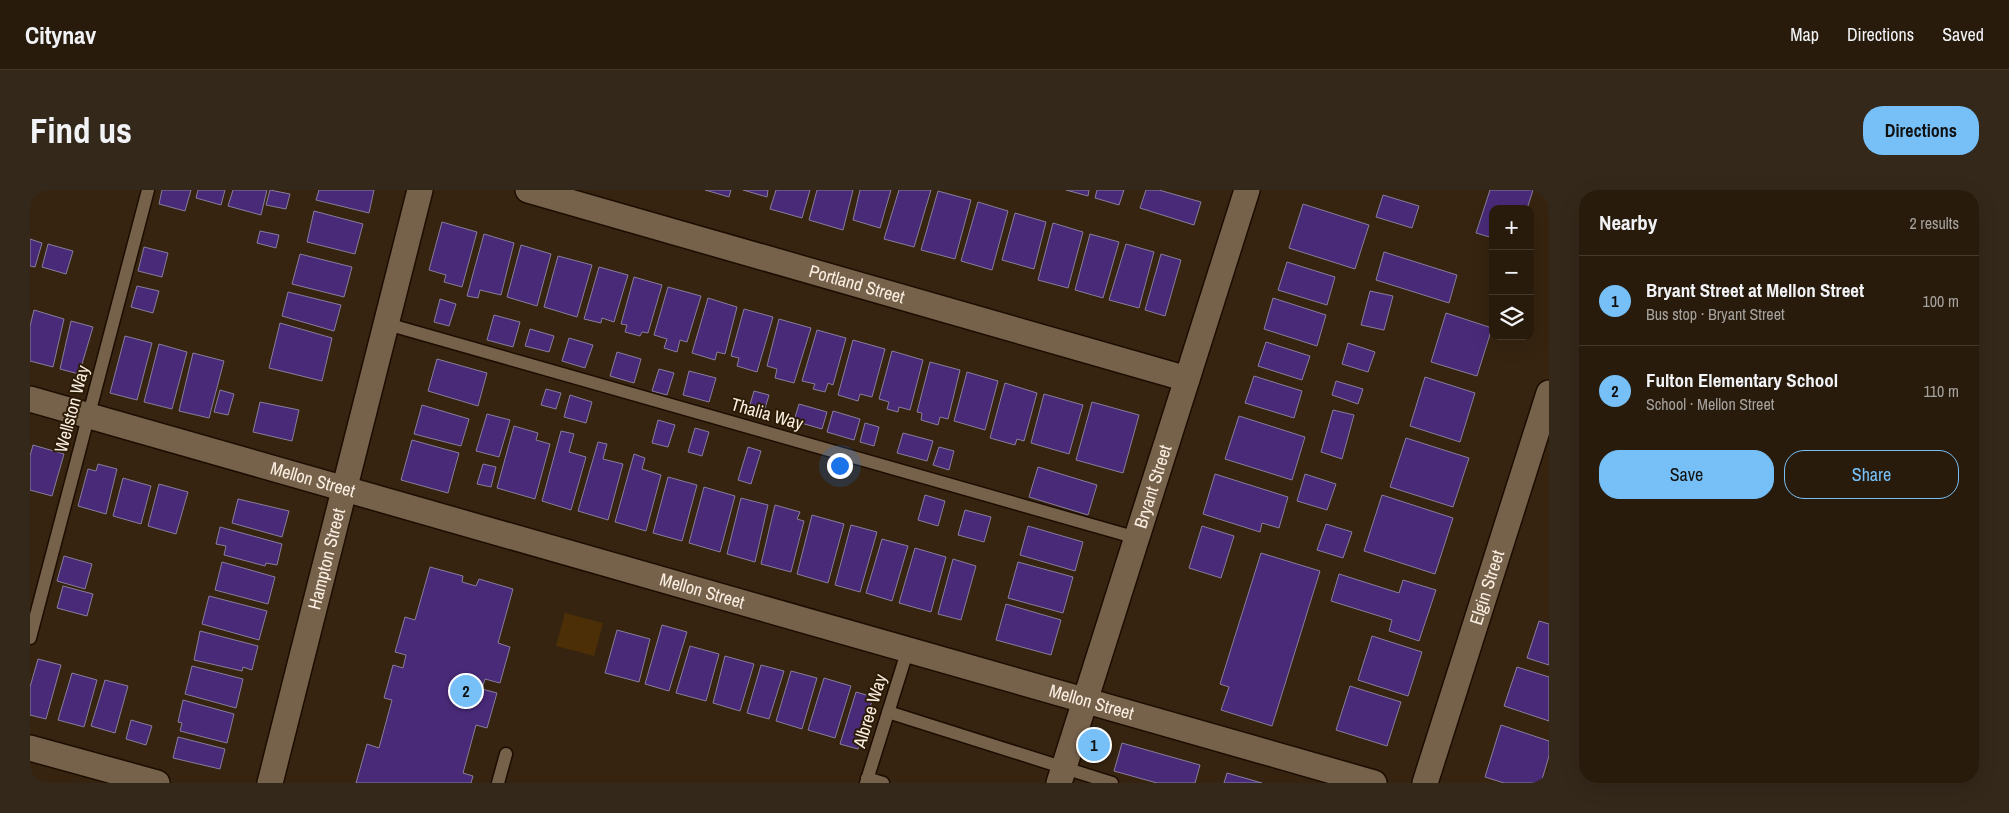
<!DOCTYPE html>
<meta charset="utf-8">
<style>
body{margin:0;font-family:"Archivo Narrow",sans-serif;background:#34281a;color:#f1f3f6}
.controls{position:absolute;right:15px;top:15px;display:grid;overflow:hidden;border-radius:10px;box-shadow:0 5px 20px #0002}
.controls button{width:45px;height:45px;display:grid;place-items:center;padding:0;border:0;border-bottom:1px solid #44392d;background:#281b0c;color:#f1f3f6;font:25px sans-serif}
.you{position:absolute;left:809px;top:275px;width:18px;height:18px;margin:-12px;border:4px solid #fff;border-radius:50%;background:#1a73e8;box-shadow:0 0 0 8px #1a73e833}
.badge{display:grid;place-items:center;width:32px;height:32px;border-radius:50%;background:#76c0f7;color:#111;font-size:16px;font-weight:700}
.pin{position:absolute;translate:-50% -50%;border:2px solid #fff;box-shadow:0 1px 5px #0006}
.list{margin:0;padding:0;list-style:none}
h2{display:flex;justify-content:space-between;align-items:center;height:65px;margin:0;padding:0 20px;font-size:21px}
h2 small{font-size:16px;font-weight:400;color:#a5a19d}
.list li{display:grid;grid-template-columns:32px 1fr auto;gap:15px;align-items:center;box-sizing:border-box;height:90px;padding:0 20px;border-top:1px solid #44392d}
.list b{display:block;font-size:19px;white-space:nowrap}
.list p{margin:0;font-size:16px;white-space:nowrap;color:#a5a19d}
.list em{font-size:16px;font-style:normal;color:#a5a19d}
.actions{display:flex;gap:10px;padding:15px 20px}
.actions a{flex:1;padding:11px 0;border:1px solid #76c0f7;border-radius:20px;text-align:center;font-size:18px;color:#76c0f7}
.actions .main{background:#76c0f7;color:#111}
.icon{flex:none;width:28px;height:28px;fill:none;stroke:currentColor;stroke-width:2;stroke-linecap:round;stroke-linejoin:round}
.map{position:relative;flex:none;width:1519px;height:593px;overflow:hidden;border-radius:20px}
header{display:flex;align-items:center;gap:30px;box-sizing:border-box;height:70px;padding:0 25px;background:#281b0c;border-bottom:1px solid #44392d}
header strong{font-size:24px}
nav{display:flex;gap:28px;margin-inline-start:auto;font-size:18px}
.intro{display:flex;align-items:center;justify-content:space-between;box-sizing:border-box;height:120px;padding:0 30px}
h1{margin:0;font-size:35px}
.button{padding:12px 22px;border-radius:20px;background:#76c0f7;color:#111;font-size:18px;font-weight:700}
main{display:flex;gap:30px;padding:0 30px}
aside{flex:1;background:#281b0c;border-radius:20px;box-shadow:0 5px 20px #0002}
.map>svg:first-child{display:block}
.green{fill:#4c2f07}
.building{fill:#492a79;stroke:#867e9a}
.lines{fill:none;stroke-linecap:round;stroke-linejoin:round}
.service-casing{stroke:#1d0d00;stroke-width:15}
.minor-casing{stroke:#1d0d00;stroke-width:28}
.service{stroke:#76614b;stroke-width:12}
.minor{stroke:#76614b;stroke-width:25}
.labels{text-anchor:middle;stroke-width:4;stroke-linejoin:round;paint-order:stroke}
.street-label{font-size:18px;fill:#fbefe2;stroke:#2c1b06}
</style>
<header>
<strong>Citynav</strong>
<nav><a>Map</a><a>Directions</a><a>Saved</a></nav>
</header>
<div class="intro"><h1>Find us</h1><a class="button">Directions</a></div>
<main>
<div class="map">
<svg width="1519" height="593" viewBox="0 0 1519 593">
<rect width="100%" height="100%" fill="#362410"/>
<path class="green" d="M 535,423 L 573,433 L 564,466 L 526,456 Z"/>
<path class="building" d="M 132,0 L 161,0 L 155,21 L 129,14 Z
M 168,0 L 195,0 L 191,15 L 166,8 Z
M 203,0 L 237,0 L 231,25 L 198,16 Z
M 240,0 L 260,4 L 256,19 L 236,15 Z
M 289,0 L 344,0 L 339,23 L 286,10 Z
M 675,0 L 701,0 L 699,7 Z
M 713,0 L 738,0 L 737,7 Z
M 746,0 L 780,0 L 772,28 L 740,19 Z
M 787,0 L 823,0 L 813,40 L 779,30 Z
M 830,0 L 861,0 L 850,38 L 823,30 Z
M 869,0 L 901,0 L 884,57 L 854,49 Z
M 1036,0 L 1059,0 L 1058,6 Z
M 1067,0 L 1094,0 L 1089,15 L 1065,8 Z
M 1116,0 L 1129,0 L 1171,12 L 1164,35 L 1110,18 Z
M 1460,0 L 1503,0 L 1497,19 L 1463,19 L 1463,48 L 1446,43 Z
M 908,1 L 941,10 L 925,69 L 891,60 Z
M 1353,5 L 1389,16 L 1382,38 L 1346,27 Z
M 948,12 L 978,21 L 962,80 L 931,71 Z
M 1273,14 L 1339,35 L 1325,79 L 1259,58 Z
M 284,21 L 333,34 L 325,64 L 277,52 Z
M 985,23 L 1016,32 L 1004,79 L 972,70 Z
M 412,32 L 447,42 L 432,97 L 414,92 L 416,85 L 399,80 Z
M 1023,33 L 1053,42 L 1038,98 L 1008,90 Z
M 230,41 L 249,45 L 246,58 L 227,53 Z
M 454,44 L 484,53 L 471,105 L 450,100 L 448,108 L 437,106 Z
M 1060,44 L 1089,52 L 1073,108 L 1045,100 Z
M 0,49 L 12,53 L 5,77 L 0,76 Z
M 18,54 L 43,61 L 36,84 L 12,77 Z
M 1096,54 L 1124,62 L 1109,118 L 1079,110 Z
M 491,55 L 521,64 L 507,116 L 477,107 Z
M 114,57 L 138,63 L 132,87 L 108,81 Z
M 1354,62 L 1427,85 L 1419,113 L 1346,90 Z
M 270,64 L 322,77 L 314,107 L 262,94 Z
M 1131,64 L 1151,70 L 1135,126 L 1115,120 Z
M 528,66 L 562,75 L 547,127 L 514,117 Z
M 1257,72 L 1305,87 L 1297,115 L 1248,100 Z
M 569,77 L 598,85 L 584,132 L 572,128 L 571,133 L 554,129 Z
M 604,87 L 632,95 L 618,143 L 612,142 L 610,146 L 595,142 L 597,135 L 591,134 Z
M 107,96 L 129,101 L 123,123 L 101,117 Z
M 638,97 L 671,106 L 657,152 L 650,150 L 647,162 L 634,158 L 637,149 L 624,145 Z
M 1340,101 L 1363,106 L 1354,140 L 1331,135 Z
M 258,102 L 311,115 L 304,141 L 252,126 Z
M 678,108 L 707,117 L 695,164 L 687,162 L 685,170 L 662,163 Z
M 1243,108 L 1296,125 L 1287,156 L 1234,139 Z
M 410,109 L 426,114 L 419,136 L 404,132 Z
M 714,119 L 743,127 L 727,182 L 707,176 L 709,168 L 701,166 Z
M 4,120 L 34,129 L 23,177 L 0,171 L 0,136 Z
M 1416,123 L 1462,138 L 1447,186 L 1401,172 Z
M 464,125 L 490,132 L 483,157 L 457,150 Z
M 749,129 L 781,138 L 764,193 L 745,188 L 747,179 L 737,176 Z
M 41,131 L 63,137 L 49,184 L 30,179 Z
M 250,133 L 302,148 L 292,191 L 239,178 Z
M 500,139 L 524,146 L 519,162 L 495,156 Z
M 787,140 L 816,148 L 803,195 L 798,193 L 795,202 L 783,199 L 785,194 L 772,191 Z
M 95,146 L 122,153 L 107,210 L 80,203 Z
M 539,148 L 563,155 L 555,178 L 532,171 Z
M 823,150 L 855,159 L 842,207 L 830,204 L 828,211 L 808,205 Z
M 1236,152 L 1280,166 L 1272,190 L 1228,176 Z
M 1318,153 L 1345,162 L 1338,182 L 1312,174 Z
M 129,154 L 157,162 L 142,219 L 114,212 Z
M 862,161 L 893,170 L 880,220 L 869,217 L 868,222 L 857,219 L 859,212 L 849,209 Z
M 587,162 L 611,169 L 604,193 L 580,186 Z
M 163,163 L 194,171 L 179,228 L 149,221 Z
M 407,169 L 457,183 L 448,216 L 398,201 Z
M 900,172 L 930,180 L 918,229 L 910,227 L 908,235 L 891,230 L 892,223 L 887,222 Z
M 629,179 L 644,183 L 637,205 L 622,201 Z
M 659,181 L 686,188 L 679,212 L 653,205 Z
M 937,182 L 968,191 L 955,240 L 924,231 Z
M 1224,186 L 1272,201 L 1264,228 L 1215,213 Z
M 1395,187 L 1445,203 L 1430,252 L 1380,236 Z
M 1306,191 L 1333,199 L 1328,214 L 1302,205 Z
M 975,193 L 1007,203 L 994,251 L 987,249 L 985,255 L 960,248 Z
M 516,199 L 531,203 L 526,219 L 511,215 Z
M 190,200 L 204,204 L 198,225 L 184,222 Z
M 724,201 L 739,205 L 732,228 L 717,225 Z
M 1014,204 L 1053,215 L 1039,264 L 1001,253 Z
M 540,205 L 562,212 L 556,233 L 534,227 Z
M 230,212 L 269,220 L 262,251 L 223,242 Z
M 1062,212 L 1109,225 L 1093,283 L 1046,270 Z
M 769,214 L 797,222 L 792,239 L 764,231 Z
M 392,215 L 439,229 L 431,256 L 384,244 Z
M 1303,220 L 1324,225 L 1312,269 L 1291,262 Z
M 803,221 L 830,229 L 824,250 L 797,242 Z
M 457,224 L 480,230 L 469,267 L 446,261 Z
M 1209,226 L 1275,247 L 1262,290 L 1195,269 Z
M 628,230 L 645,235 L 638,257 L 622,253 Z
M 835,233 L 849,237 L 844,256 L 830,252 Z
M 484,236 L 508,243 L 506,250 L 520,254 L 505,309 L 467,298 Z
M 665,238 L 679,242 L 672,266 L 658,262 Z
M 531,241 L 544,244 L 539,262 L 556,267 L 541,320 L 512,311 Z
M 873,243 L 903,251 L 897,271 L 867,263 Z
M 1376,248 L 1439,268 L 1423,317 L 1360,297 Z
M 382,250 L 429,263 L 418,303 L 371,290 Z
M 568,252 L 577,254 L 573,269 L 593,274 L 578,330 L 548,321 Z
M 3,255 L 34,264 L 22,306 L 0,300 L 0,266 Z
M 718,257 L 731,261 L 721,294 L 708,290 Z
M 909,257 L 924,261 L 919,280 L 903,275 Z
M 604,264 L 615,268 L 612,279 L 631,285 L 616,341 L 585,332 Z
M 68,274 L 87,279 L 76,324 L 48,316 L 58,279 L 66,281 Z
M 453,274 L 466,277 L 461,297 L 447,294 Z
M 1008,277 L 1067,295 L 1058,325 L 999,307 Z
M 1185,284 L 1258,307 L 1249,338 L 1232,333 L 1230,342 L 1173,324 Z
M 1275,284 L 1306,294 L 1297,320 L 1267,311 Z
M 638,287 L 667,295 L 652,351 L 623,343 Z
M 93,288 L 121,296 L 111,334 L 83,326 Z
M 129,294 L 158,302 L 146,344 L 118,336 Z
M 674,297 L 705,306 L 690,362 L 659,353 Z
M 895,305 L 915,311 L 908,336 L 888,330 Z
M 1352,305 L 1423,328 L 1405,384 L 1334,361 Z
M 711,308 L 738,315 L 725,372 L 697,364 Z
M 208,309 L 259,321 L 252,347 L 202,333 Z
M 745,315 L 770,322 L 767,329 L 774,331 L 761,382 L 731,374 Z
M 935,320 L 961,327 L 954,352 L 928,345 Z
M 782,325 L 814,334 L 798,393 L 767,384 Z
M 1296,334 L 1322,342 L 1313,368 L 1287,360 Z
M 821,335 L 847,342 L 830,402 L 805,395 Z
M 998,336 L 1053,352 L 1045,381 L 990,365 Z
M 1172,336 L 1204,346 L 1191,388 L 1159,378 Z
M 190,337 L 252,354 L 247,375 L 236,373 L 235,376 L 194,365 L 196,356 L 186,354 Z
M 852,349 L 878,356 L 862,411 L 836,403 Z
M 885,358 L 916,367 L 901,422 L 869,413 Z
M 1231,363 L 1290,381 L 1242,536 L 1191,520 L 1199,497 L 1190,494 Z
M 34,366 L 62,374 L 55,399 L 27,391 Z
M 923,369 L 946,376 L 931,430 L 908,424 Z
M 192,372 L 245,387 L 238,414 L 185,400 Z
M 988,372 L 1043,387 L 1033,423 L 978,408 Z
M 400,377 L 433,386 L 432,392 L 446,396 L 449,389 L 483,399 L 468,453 L 480,457 L 470,493 L 455,489 L 452,499 L 467,503 L 457,538 L 446,535 L 433,583 L 443,586 L 441,593 L 326,593 L 337,554 L 349,558 L 362,510 L 354,508 L 363,475 L 373,478 L 376,465 L 365,462 L 375,427 L 385,430 Z
M 1309,384 L 1369,403 L 1373,390 L 1406,400 L 1389,451 L 1359,441 L 1362,430 L 1301,411 Z
M 33,396 L 63,404 L 57,426 L 27,418 Z
M 179,406 L 237,421 L 229,450 L 172,434 Z
M 976,414 L 1031,430 L 1021,465 L 966,450 Z
M 1509,431 L 1519,434 L 1519,475 L 1497,468 Z
M 632,435 L 657,442 L 639,501 L 615,494 Z
M 587,440 L 620,449 L 609,492 L 575,483 Z
M 170,441 L 228,456 L 222,480 L 213,477 L 212,481 L 164,470 Z
M 1342,446 L 1392,462 L 1378,506 L 1328,490 Z
M 660,456 L 689,464 L 676,511 L 646,503 Z
M 695,466 L 724,474 L 710,521 L 683,513 Z
M 8,469 L 31,475 L 16,529 L 0,525 L 0,497 Z
M 731,475 L 754,481 L 739,529 L 717,523 Z
M 162,476 L 213,489 L 206,518 L 155,504 Z
M 1487,477 L 1519,487 L 1519,531 L 1474,516 Z
M 761,481 L 787,488 L 772,539 L 746,531 Z
M 42,483 L 67,490 L 54,537 L 28,530 Z
M 794,488 L 821,496 L 805,548 L 778,540 Z
M 75,490 L 98,496 L 85,543 L 61,536 Z
M 1320,496 L 1371,512 L 1357,556 L 1306,540 Z
M 826,502 L 843,507 L 828,559 L 810,554 Z
M 153,510 L 204,524 L 197,553 L 150,541 L 152,533 L 148,532 Z
M 101,530 L 122,536 L 116,555 L 96,549 Z
M 1471,535 L 1519,551 L 1519,566 L 1511,593 L 1474,593 L 1455,587 Z
M 148,547 L 195,559 L 190,579 L 143,568 Z
M 1092,553 L 1170,575 L 1165,593 L 1127,593 L 1084,581 Z
M 1197,583 L 1232,593 L 1194,593 Z"/>
<g class="lines">
<defs>
<path id="service" d="M 357,134 L 1107,348
M 0,448 L 118,0
M 858,522 L 1082,593
M 837,588 L 853,593
M 468,593 L 476,564
M 836,593 L 878,459"/>
<g id="minor">
<path id="s1" d="M 498,0 L 1157,189"/>
<path id="s2" d="M 0,209 L 1344,593"/>
<path d="M 0,558 L 127,593"/>
<path id="s3" d="M 240,593 L 390,0"/>
<path id="s4" d="M 1029,593 L 1217,0"/>
<path id="s5" d="M 1395,593 L 1519,203"/>
</g>
</defs>
<use href="#service" class="service-casing"/>
<use href="#minor" class="minor-casing"/>
<use href="#service" class="service"/>
<use href="#minor" class="minor"/>
</g>
<g class="labels">
<g class="street-label">
<text dy="6" stroke="none"><textPath href="#s1" startOffset="342">Portland Street</textPath></text>
<text transform="translate(42 219) rotate(-75)" y="6">Wellston Way</text>
<text transform="translate(737 224) rotate(16)" y="6">Thalia Way</text>
<text dy="6" stroke="none"><textPath href="#s2" startOffset="294">Mellon Street</textPath></text>
<text dy="6" stroke="none"><textPath href="#s4" startOffset="311">Bryant Street</textPath></text>
<text dy="6" stroke="none"><textPath href="#s3" startOffset="231">Hampton Street</textPath></text>
<text dy="6" stroke="none"><textPath href="#s5" startOffset="205">Elgin Street</textPath></text>
<text dy="6" stroke="none"><textPath href="#s2" startOffset="699">Mellon Street</textPath></text>
<text dy="6" stroke="none"><textPath href="#s2" startOffset="1104">Mellon Street</textPath></text>
<text transform="translate(840 521) rotate(-73)" y="6">Albree Way</text>
</g>
</g>
</svg>
<div class="controls">
<button>+</button>
<button>−</button>
<button><svg class="icon" aria-label="layers" viewBox="0 0 24 24"><path d="M12 4l9 5-9 5-9-5zM3 14l9 5 9-5"/></svg></button>
</div>
<div class="you"></div>
<div class="pin badge" style="left:1064px;top:555px">1</div>
<div class="pin badge" style="left:436px;top:501px">2</div>
</div>
<aside>
<h2>Nearby<small>2 results</small></h2>
<ul class="list">
<li><span class="badge">1</span><div><b>Bryant Street at Mellon Street</b><p>Bus stop · Bryant Street</p></div><em>100 m</em></li>
<li><span class="badge">2</span><div><b>Fulton Elementary School</b><p>School · Mellon Street</p></div><em>110 m</em></li>
</ul>
<div class="actions"><a class="main">Save</a><a>Share</a></div>
</aside>
</main>
